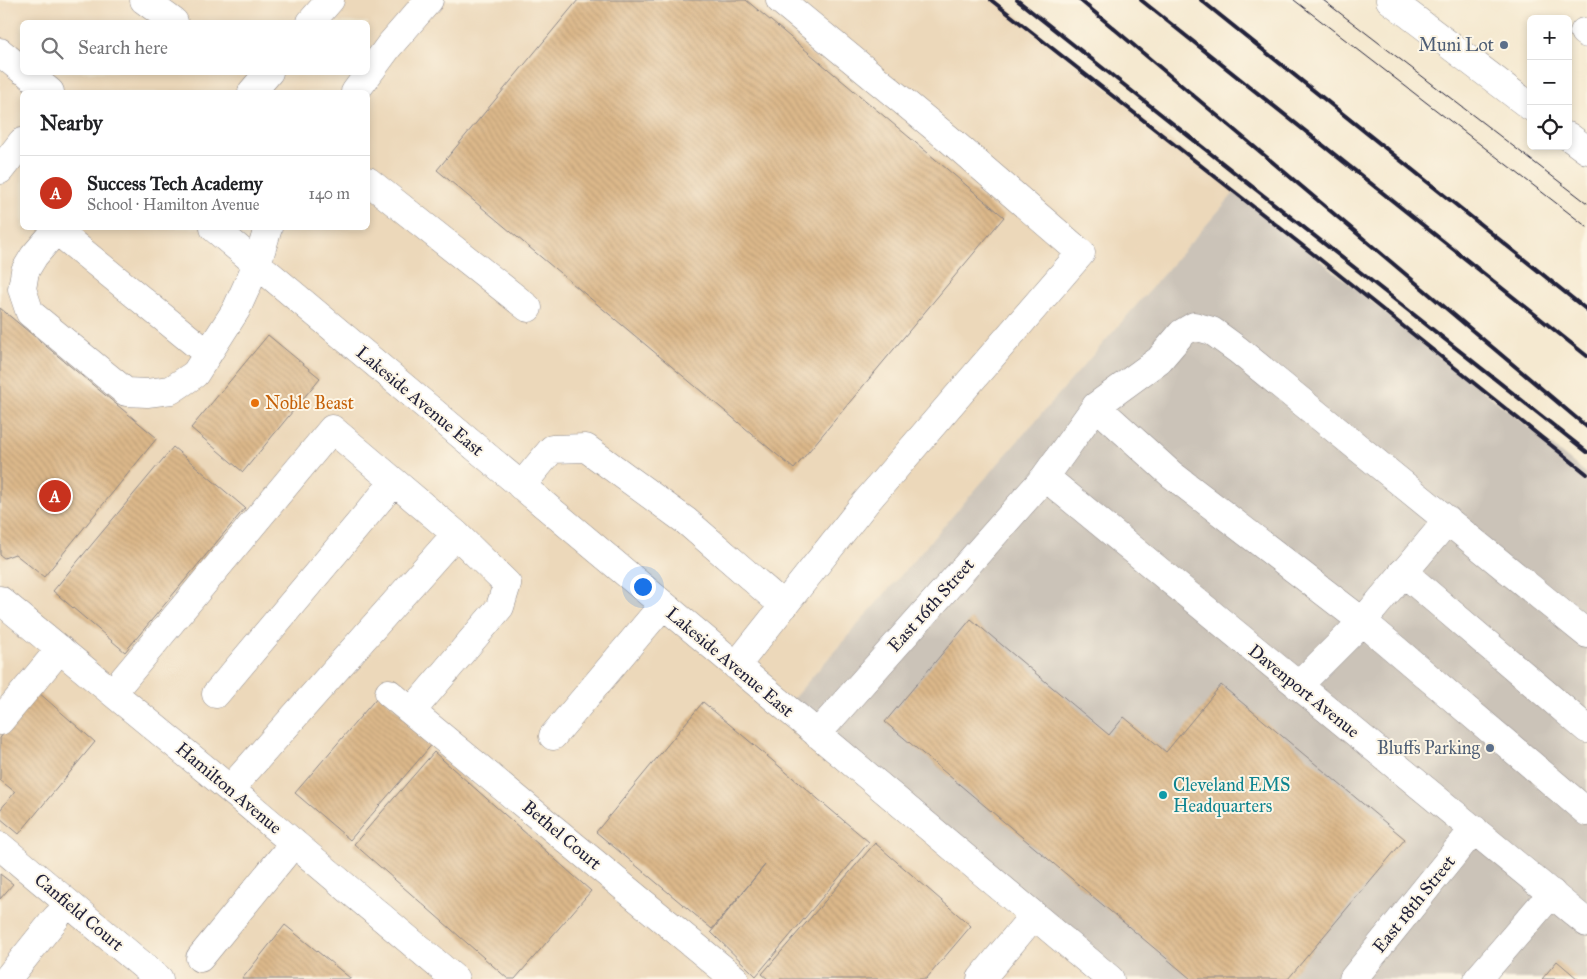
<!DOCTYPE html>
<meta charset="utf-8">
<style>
body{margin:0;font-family:"IM FELL Great Primer",serif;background:#f2f2f2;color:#202124}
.controls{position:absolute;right:15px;top:15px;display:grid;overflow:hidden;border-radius:8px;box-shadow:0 2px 8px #0003}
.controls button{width:45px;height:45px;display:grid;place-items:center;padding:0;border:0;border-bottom:1px solid #e0e0e0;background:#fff;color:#202124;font:25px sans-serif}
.you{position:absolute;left:642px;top:586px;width:18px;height:18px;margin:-12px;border:4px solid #fff;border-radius:50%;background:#1a73e8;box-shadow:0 0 0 8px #1a73e833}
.badge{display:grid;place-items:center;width:32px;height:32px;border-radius:50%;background:#c8321e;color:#fff;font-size:16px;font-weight:700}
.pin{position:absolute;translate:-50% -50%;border:2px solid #fff;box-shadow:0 1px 5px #0006}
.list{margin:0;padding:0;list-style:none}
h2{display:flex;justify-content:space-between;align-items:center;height:65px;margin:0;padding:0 20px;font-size:21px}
h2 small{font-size:16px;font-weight:400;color:#757577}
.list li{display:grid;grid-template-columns:32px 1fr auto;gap:15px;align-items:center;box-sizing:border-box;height:75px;padding:0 20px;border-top:1px solid #e0e0e0}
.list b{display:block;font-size:19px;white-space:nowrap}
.list p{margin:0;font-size:16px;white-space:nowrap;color:#757577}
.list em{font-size:16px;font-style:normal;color:#757577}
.icon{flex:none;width:28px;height:28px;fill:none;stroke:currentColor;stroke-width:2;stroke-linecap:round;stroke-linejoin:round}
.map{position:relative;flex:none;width:1587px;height:979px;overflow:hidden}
.search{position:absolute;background:#fff;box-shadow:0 2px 8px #0003;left:20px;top:20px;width:350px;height:55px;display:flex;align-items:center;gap:12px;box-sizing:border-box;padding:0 18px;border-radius:8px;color:#757577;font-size:19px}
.panel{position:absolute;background:#fff;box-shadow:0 2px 8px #0003;left:20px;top:90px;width:350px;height:140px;border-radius:8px}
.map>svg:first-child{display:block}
.built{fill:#ecd8ba;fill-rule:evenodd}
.industrial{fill:#cbc3b8}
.building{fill:url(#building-back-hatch)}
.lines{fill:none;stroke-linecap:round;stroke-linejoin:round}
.minor-casing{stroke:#8c8686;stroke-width:29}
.minor{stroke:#fff;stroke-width:28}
.tram{stroke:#22223b;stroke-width:1}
.rail{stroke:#22223b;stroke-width:4}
.service-dot{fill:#5c6f8a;stroke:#fcf5e5;stroke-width:2}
.food-dot{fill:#e8710a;stroke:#fcf5e5;stroke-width:2}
.culture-dot{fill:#0f9aa8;stroke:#fcf5e5;stroke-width:2}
.labels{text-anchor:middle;stroke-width:4;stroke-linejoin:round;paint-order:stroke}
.service-label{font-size:18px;fill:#4e5e75;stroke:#fcf5e5;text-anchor:end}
.street-label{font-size:18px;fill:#22223b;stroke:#fcf5e5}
.food-label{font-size:18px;fill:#c56008;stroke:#fcf5e5;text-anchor:start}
.culture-label{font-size:18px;fill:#0d838f;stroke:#fcf5e5;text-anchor:start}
</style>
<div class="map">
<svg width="1587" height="979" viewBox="0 0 1587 979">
<defs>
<pattern id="building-back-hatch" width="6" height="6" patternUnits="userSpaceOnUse" patternTransform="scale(1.25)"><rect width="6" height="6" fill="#dcb88a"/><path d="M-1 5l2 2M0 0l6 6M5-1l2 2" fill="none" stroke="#bc9e78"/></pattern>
</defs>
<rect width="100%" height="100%" fill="#fcf5e5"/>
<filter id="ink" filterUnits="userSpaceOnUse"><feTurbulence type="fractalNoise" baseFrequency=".02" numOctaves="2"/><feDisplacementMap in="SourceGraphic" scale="10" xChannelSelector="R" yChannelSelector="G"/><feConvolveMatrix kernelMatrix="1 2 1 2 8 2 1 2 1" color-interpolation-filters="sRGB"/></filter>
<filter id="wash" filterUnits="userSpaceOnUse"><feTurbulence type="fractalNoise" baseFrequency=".0096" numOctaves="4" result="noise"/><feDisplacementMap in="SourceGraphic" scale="20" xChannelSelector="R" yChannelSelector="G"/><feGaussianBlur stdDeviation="1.12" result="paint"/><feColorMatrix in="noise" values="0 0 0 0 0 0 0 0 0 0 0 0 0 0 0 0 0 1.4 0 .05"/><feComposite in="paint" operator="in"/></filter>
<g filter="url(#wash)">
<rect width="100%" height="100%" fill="#f5e9d0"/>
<path class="built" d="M 0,0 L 998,0 L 1235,192 L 786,708 L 1110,979 L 0,979 ZM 22,22 L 368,22 L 368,72 L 22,72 ZM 22,92 L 368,92 L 368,228 L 22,228 Z"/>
<path class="industrial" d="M 1235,192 L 1587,474 L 1587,979 L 1110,979 L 785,708 Z"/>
<g id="blocks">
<path class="building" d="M 578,0 L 746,0 L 1004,217 L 794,469 L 437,170 Z
M 0,308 L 157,438 L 44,577 L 15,554 L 4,558 L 0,555 Z
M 268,335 L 320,378 L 243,472 L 191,428 Z
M 173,447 L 245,508 L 125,652 L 53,591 Z
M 971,619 L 1109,735 L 1124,717 L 1166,752 L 1221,685 L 1405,839 L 1288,979 L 1191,979 L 885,722 Z
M 38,692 L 95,742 L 19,834 L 0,818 L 0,810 L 15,792 L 0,780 L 0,738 Z
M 379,695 L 434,742 L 350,840 L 295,793 Z
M 703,702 L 869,842 L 756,976 L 711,932 L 765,865 L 712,929 L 596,832 Z
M 434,752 L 591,891 L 515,979 L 508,979 L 354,844 Z
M 875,843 L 971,926 L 926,979 L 768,979 L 762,974 Z
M 0,874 L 13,884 L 0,899 Z
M 285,925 L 350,978 L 350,979 L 242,979 Z
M 1557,961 L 1578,979 L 1542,979 Z"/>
</g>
</g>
<g filter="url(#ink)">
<use href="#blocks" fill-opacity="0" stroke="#8c8686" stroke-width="1"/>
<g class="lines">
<defs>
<path id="minor" d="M 144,0 L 174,22
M 1390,0 L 1531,107
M 311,22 L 330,0
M 1584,32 L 1587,34
M 0,52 L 22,70
M 26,72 L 50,92
M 252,92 L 269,72
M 355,92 L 389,46 L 429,0
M 1568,136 L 1587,150
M 0,170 L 22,142
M 368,181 L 528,308
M 58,228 L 34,256 L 25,271 L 22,289 L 30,313 L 126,392 L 147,393 L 171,390 L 195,374 L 236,310 L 257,264 L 268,228
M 214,228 L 1110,979
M 56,230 L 208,354
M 1096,406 L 1171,474 L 1367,625 L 1587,812
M 1045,477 L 1587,923
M 521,486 L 552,449 L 586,448 L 686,521 L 784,606
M 1403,572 L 1587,729
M 0,600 L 238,796 L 455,979
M 736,666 L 866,502 L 1081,253 L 949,139 L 780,0
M 1298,686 L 1362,622 L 1448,520
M 113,692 L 332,429 L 456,534 L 230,789
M 389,693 L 735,979
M 216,694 L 394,482
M 412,711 L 500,607 L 507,584 L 456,534
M 0,721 L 60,649
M 817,734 L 1045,477 L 1096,406 L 1159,360 L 1182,333 L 1194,326 L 1212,331 L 1238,350 L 1587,634
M 553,736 L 663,605
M 0,846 L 159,979
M 200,958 L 294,843
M 7,979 L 56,918
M 981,979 L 1034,915
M 1353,979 L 1474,829
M 1478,979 L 1552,893"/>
</defs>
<use href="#minor" class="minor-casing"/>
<use href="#minor" class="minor"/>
<path class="tram" d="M 1294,0 L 1587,227
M 1323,0 L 1587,203"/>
<path class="rail" d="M 991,0 L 1322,261 L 1587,474
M 1017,0 L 1587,452
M 1080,0 L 1587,427
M 1141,0 L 1587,356
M 1201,0 L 1587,310"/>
</g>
</g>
<g class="service-dot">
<circle cx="1504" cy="45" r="5"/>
<circle cx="1490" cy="748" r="5"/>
</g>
<circle class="food-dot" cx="255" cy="403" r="5"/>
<circle class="culture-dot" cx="1163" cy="795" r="5"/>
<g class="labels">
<g class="service-label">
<text x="1494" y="51">Muni Lot</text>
<text x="1480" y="754">Bluffs Parking</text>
</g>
<g class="street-label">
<text transform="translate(420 401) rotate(40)" y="6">Lakeside Avenue East</text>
<text transform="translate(931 605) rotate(-48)" y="6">East 16th Street</text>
<text transform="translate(730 662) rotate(40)" y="6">Lakeside Avenue East</text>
<text transform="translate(1304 691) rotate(39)" y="6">Davenport Avenue</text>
<text transform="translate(229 788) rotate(40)" y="6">Hamilton Avenue</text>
<text transform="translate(562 835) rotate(40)" y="6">Bethel Court</text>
<text transform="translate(1414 904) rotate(-51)" y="6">East 18th Street</text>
<text transform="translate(79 912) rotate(40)" y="6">Canfield Court</text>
</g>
<g class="food-label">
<text x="265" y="409">Noble Beast</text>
</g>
<g class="culture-label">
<text x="1173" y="791">Cleveland EMS<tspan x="1173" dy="21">Headquarters</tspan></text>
</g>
</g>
</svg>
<div class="controls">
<button>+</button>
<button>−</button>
<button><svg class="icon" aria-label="locate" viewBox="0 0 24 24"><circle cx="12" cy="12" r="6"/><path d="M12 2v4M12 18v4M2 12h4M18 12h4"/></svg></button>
</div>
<div class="you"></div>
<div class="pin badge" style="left:55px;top:496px">A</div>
<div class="search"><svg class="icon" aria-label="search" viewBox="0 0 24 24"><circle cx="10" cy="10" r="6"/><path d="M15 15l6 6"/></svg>Search here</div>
<section class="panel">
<h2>Nearby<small></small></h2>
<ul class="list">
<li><span class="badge">A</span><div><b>Success Tech Academy</b><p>School · Hamilton Avenue</p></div><em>140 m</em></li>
</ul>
</section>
</div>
